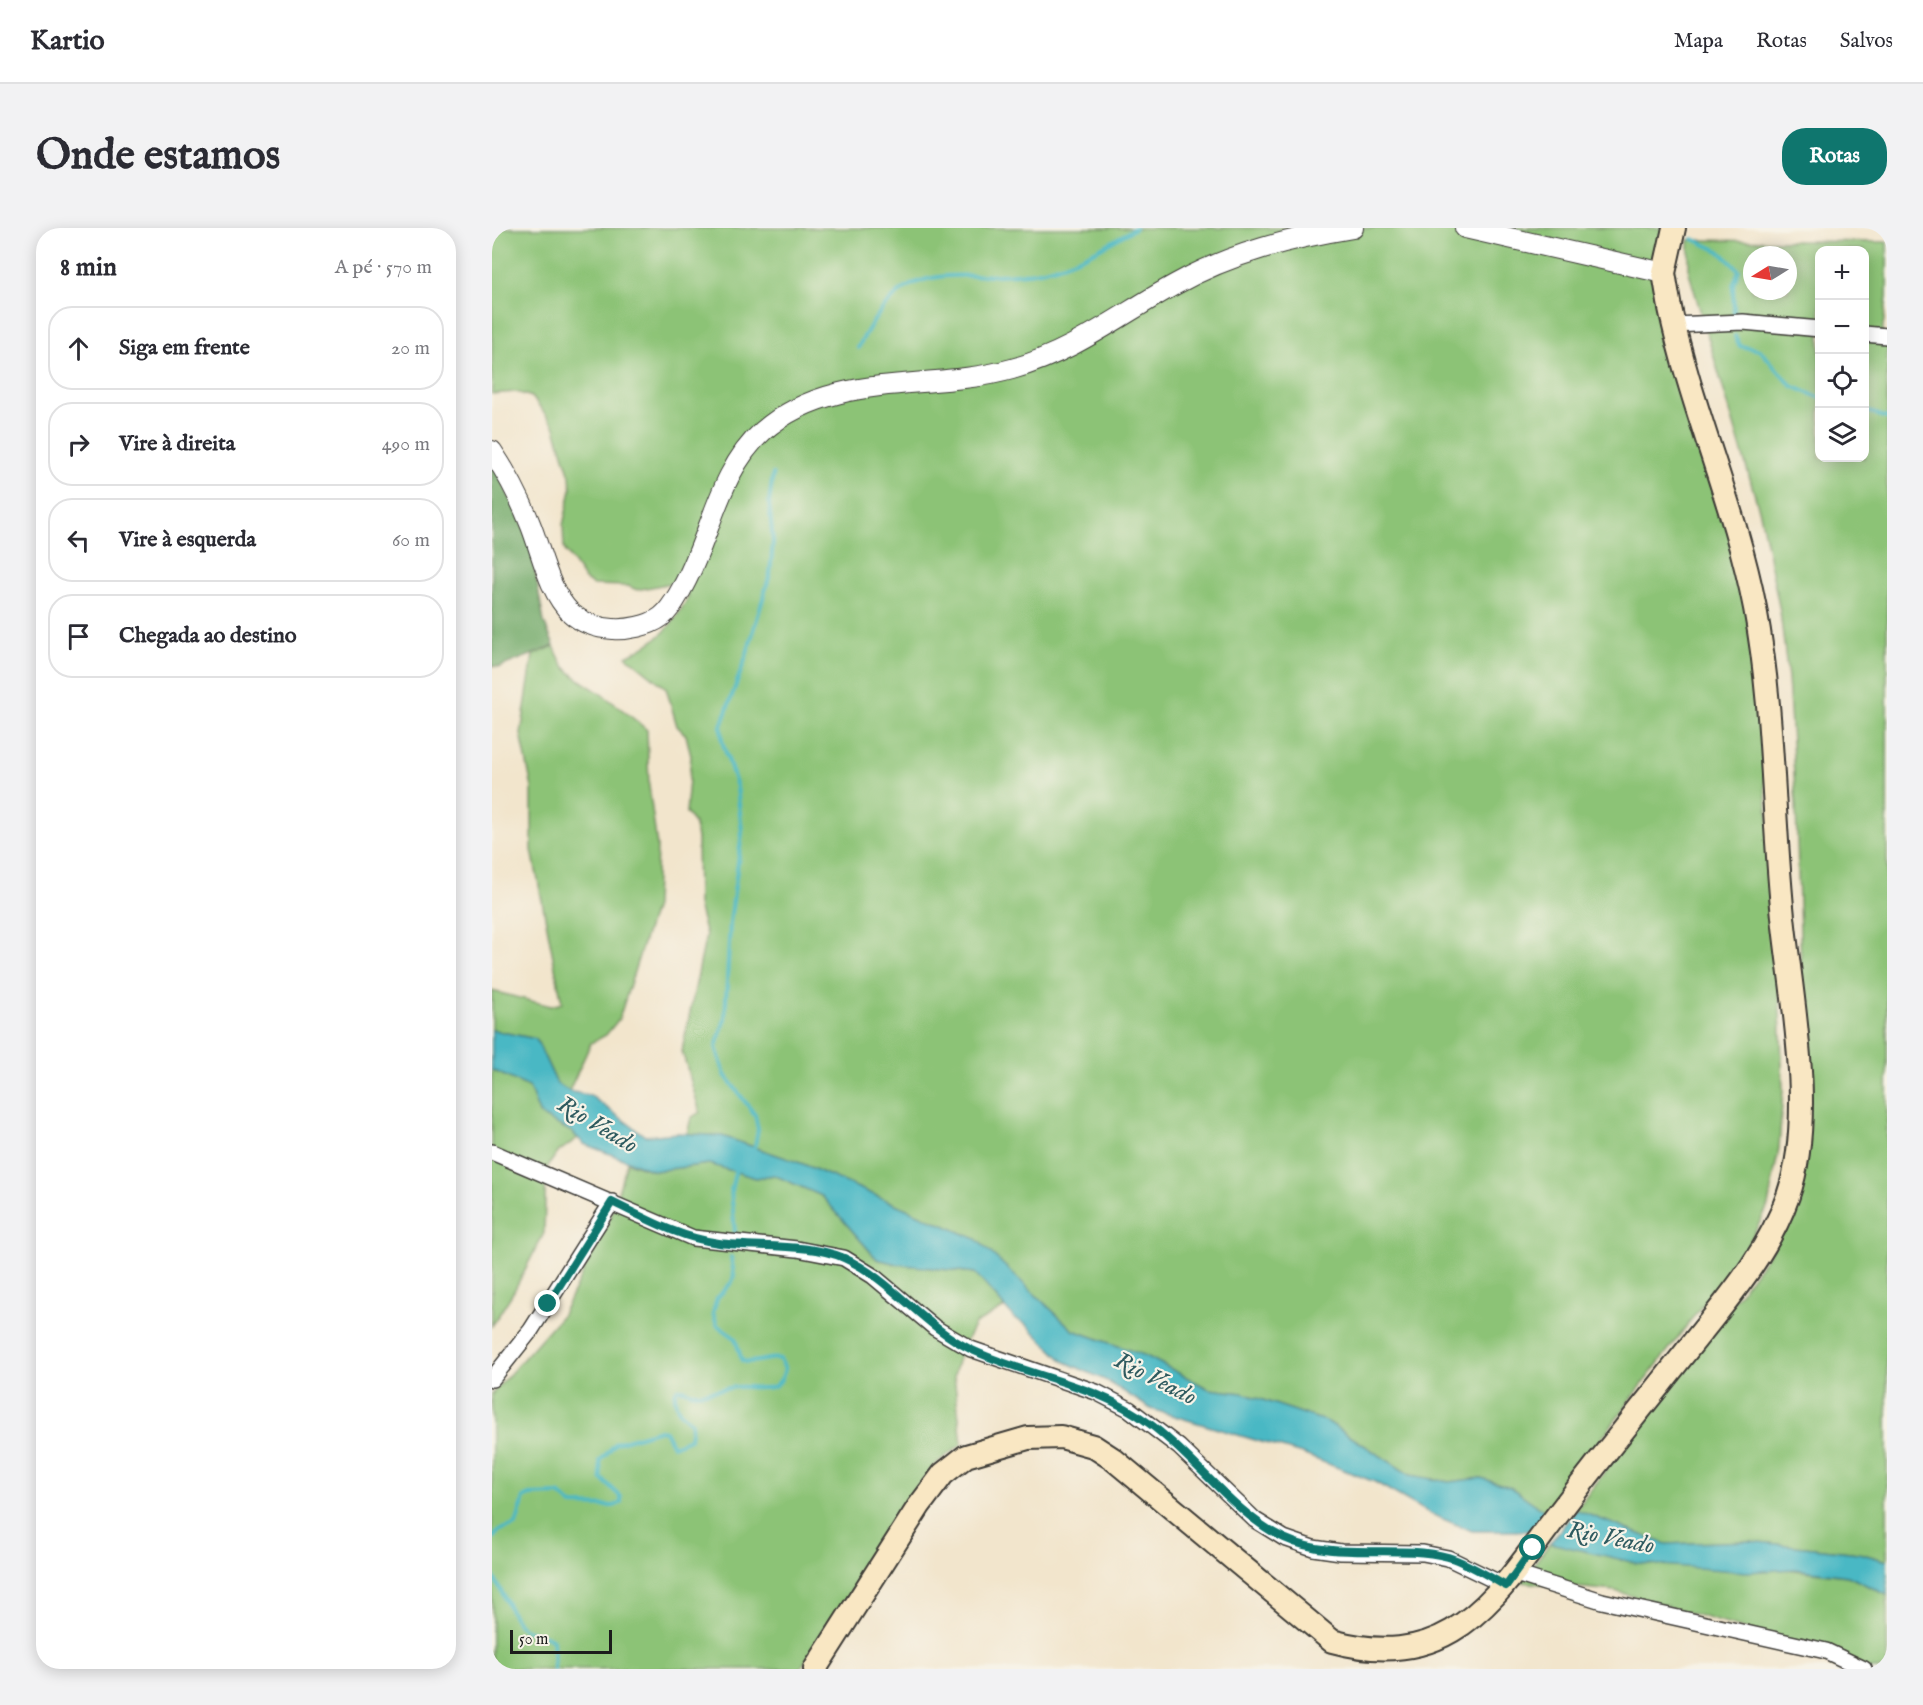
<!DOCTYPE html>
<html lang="pt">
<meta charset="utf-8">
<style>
body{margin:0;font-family:"IM FELL English",serif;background:#f2f2f3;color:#2b2b33}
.controls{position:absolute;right:18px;top:18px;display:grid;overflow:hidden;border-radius:12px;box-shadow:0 3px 15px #0003}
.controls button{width:54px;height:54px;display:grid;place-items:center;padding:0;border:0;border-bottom:2px solid #e1e1e2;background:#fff;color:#2b2b33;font:30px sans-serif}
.compass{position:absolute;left:1251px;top:18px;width:54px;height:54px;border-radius:50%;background:#fff;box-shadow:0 3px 15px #0003;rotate:259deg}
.scale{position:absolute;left:18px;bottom:15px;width:102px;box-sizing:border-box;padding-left:6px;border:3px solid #1c1c1c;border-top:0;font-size:16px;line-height:21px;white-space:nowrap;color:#1c1c1c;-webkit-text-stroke:4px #f7f3e8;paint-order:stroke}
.stop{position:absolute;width:18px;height:18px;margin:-14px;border:4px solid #0f766e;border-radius:50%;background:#fff}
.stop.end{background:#0f766e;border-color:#fff;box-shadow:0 2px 6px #0008}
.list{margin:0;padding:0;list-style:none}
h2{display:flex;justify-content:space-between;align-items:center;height:78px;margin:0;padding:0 24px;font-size:26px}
h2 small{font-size:20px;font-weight:400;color:#7c7c81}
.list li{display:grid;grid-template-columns:39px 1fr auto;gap:18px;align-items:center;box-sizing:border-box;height:84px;margin:0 12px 12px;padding:0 12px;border:2px solid #e1e1e2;border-radius:24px}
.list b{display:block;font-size:22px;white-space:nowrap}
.list em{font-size:20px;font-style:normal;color:#7c7c81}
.icon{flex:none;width:33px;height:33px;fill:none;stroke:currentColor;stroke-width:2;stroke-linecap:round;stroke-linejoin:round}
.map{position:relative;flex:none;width:1395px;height:1441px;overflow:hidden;border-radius:24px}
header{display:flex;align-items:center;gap:36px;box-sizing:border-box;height:84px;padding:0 30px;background:#fff;border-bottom:2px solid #e1e1e2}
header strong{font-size:28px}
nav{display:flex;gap:33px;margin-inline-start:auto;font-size:21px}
.intro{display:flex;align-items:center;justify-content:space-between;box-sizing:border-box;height:144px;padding:0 36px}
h1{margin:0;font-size:42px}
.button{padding:15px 27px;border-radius:24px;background:#0f766e;color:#fff;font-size:21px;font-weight:700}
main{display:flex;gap:36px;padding:0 36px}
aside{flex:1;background:#fff;border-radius:24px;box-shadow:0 3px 15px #0003}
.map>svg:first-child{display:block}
.green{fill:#8cc376;stroke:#547049;stroke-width:1.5;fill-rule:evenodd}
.forest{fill:#71a967;stroke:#466242;stroke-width:1.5}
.water{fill:#4ab8c4;stroke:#336a70;stroke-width:1.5}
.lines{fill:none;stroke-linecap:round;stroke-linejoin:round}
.stream{stroke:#4ab8c4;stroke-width:4}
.minor-casing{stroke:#3c3a36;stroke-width:18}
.tertiary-casing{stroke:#3c3a36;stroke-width:22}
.secondary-casing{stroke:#3c3a36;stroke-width:26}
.minor{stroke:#fff;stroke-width:15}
.tertiary{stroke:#fff;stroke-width:20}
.secondary{stroke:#f9e7c3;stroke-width:22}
.route{stroke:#0f766e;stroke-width:8}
.labels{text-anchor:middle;stroke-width:4.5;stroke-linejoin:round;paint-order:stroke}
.water-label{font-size:24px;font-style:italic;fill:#2e5a5f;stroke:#f7f3e8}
</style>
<header>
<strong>Kartio</strong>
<nav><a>Mapa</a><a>Rotas</a><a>Salvos</a></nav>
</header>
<div class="intro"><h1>Onde estamos</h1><a class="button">Rotas</a></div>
<main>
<aside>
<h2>8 min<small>A pé · 570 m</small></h2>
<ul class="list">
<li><svg class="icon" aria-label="ahead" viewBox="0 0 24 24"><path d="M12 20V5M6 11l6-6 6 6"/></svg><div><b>Siga em frente</b></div><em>20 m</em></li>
<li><svg class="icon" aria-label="right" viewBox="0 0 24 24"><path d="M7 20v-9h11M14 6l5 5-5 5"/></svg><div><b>Vire à direita</b></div><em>490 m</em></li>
<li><svg class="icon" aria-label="left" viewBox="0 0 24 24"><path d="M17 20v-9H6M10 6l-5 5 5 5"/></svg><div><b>Vire à esquerda</b></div><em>60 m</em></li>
<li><svg class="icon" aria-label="arrive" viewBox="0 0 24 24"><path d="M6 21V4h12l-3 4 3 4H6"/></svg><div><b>Chegada ao destino</b></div></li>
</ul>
</aside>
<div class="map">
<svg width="1395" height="1441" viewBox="0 0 1395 1441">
<rect width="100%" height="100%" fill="#f7f3e8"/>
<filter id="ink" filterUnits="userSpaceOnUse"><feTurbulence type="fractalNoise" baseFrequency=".0167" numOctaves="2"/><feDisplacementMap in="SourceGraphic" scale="12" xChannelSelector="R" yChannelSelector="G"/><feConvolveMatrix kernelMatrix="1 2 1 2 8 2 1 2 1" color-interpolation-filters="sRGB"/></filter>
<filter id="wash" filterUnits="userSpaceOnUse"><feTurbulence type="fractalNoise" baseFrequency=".008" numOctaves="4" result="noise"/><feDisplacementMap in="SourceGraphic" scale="24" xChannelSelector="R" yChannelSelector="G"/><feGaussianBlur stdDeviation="1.35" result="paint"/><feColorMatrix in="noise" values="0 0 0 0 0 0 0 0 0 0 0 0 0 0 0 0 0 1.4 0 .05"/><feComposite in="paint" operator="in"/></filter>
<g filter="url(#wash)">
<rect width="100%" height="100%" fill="#f2e5cc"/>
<path class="green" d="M 0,0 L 1181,0 L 1182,76 L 1249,302 L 1284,674 L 1291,862 L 1287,920 L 1276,978 L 1248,1033 L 1208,1080 L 1054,1284 L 1018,1259 L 989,1250 L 957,1254 L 918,1247 L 836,1194 L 750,1165 L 717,1161 L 654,1128 L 581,1102 L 483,1011 L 311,936 L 230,908 L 195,906 L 199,890 L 208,884 L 190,823 L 214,707 L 206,677 L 205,610 L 202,595 L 194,585 L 199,528 L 194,507 L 185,498 L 174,460 L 134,428 C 170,411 178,401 197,368 L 179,355 L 145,362 L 136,358 L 101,357 L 93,352 L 72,321 L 71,297 L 79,262 L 78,248 L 62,197 L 40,169 L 24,164 L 0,166 Z
M 1197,12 L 1395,14 L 1395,68 L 1389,115 L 1395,116 L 1395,1333 L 1367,1325 L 1258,1313 L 1174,1316 L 1084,1282 L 1282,1019 L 1311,802 L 1304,579 L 1296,450 L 1288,383 L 1268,285 L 1197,45 ZM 1328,22 L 1372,22 L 1372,230 L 1328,230 ZM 1260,27 L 1296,27 L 1296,63 L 1260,63 Z
M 62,418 C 65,425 68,433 73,439 C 85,453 101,459 115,470 C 128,480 142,490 155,502 L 157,558 L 165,618 L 163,678 L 127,791 L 114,807 L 99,815 L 77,863 L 65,856 L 44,811 L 0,802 L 0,763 L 59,778 L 70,775 L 40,622 L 40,560 L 29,506 L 41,427 Z
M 0,842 L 37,859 L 48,887 L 80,904 L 86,910 L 65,925 L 54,941 L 52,1005 L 22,1063 L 0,1098 Z
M 135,934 L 162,943 L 217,936 L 264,950 L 282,947 L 330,968 L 385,1031 L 405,1036 L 483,1045 L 513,1079 L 483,1096 L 469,1123 L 462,1147 L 470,1216 L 444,1236 L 308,1441 L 0,1441 L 0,1166 L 69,1088 L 118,991 Z
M 1058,1315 L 1356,1348 L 1395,1367 L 1395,1441 L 1356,1441 L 1324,1422 L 1123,1363 L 1028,1354 Z"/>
<path class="forest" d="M 0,232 L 37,310 L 52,394 L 62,418 L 8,439 L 0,438 Z"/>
<path class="water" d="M 0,802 L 44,811 L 65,856 L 77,863 L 99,868 L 153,908 L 186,905 L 230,908 L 311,936 L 484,1011 L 581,1102 L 654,1128 L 717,1161 L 750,1165 L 836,1194 L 918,1247 L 957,1254 L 989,1250 L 1018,1259 L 1054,1284 L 1039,1303 L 980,1303 L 939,1286 L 883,1254 L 810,1226 L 659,1181 L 615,1153 L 571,1133 L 534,1096 L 522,1090 L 483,1045 L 405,1036 L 385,1031 L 330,968 L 282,947 L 264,950 L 217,936 L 162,943 L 92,916 L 80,904 L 48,887 L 37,859 L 0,842 Z
M 1084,1282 L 1174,1316 L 1258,1313 L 1367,1325 L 1395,1333 L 1395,1367 L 1356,1348 L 1303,1341 L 1255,1344 L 1144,1335 L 1058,1315 Z"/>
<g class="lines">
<path class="stream" d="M 1201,11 L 1227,23 L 1247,42 L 1241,58 L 1242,86
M 1243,108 L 1248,118 L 1268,122 L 1300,158 L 1328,170
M 366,120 C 417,18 461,59 548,43 C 582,36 614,18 643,0
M 1372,182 L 1395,190
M 262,923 L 266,901 L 263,887 L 233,847 L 224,819 L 233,791 L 238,695 L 250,604 L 245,559 L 230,513 L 229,498 L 254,429 L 278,346 L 281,314 L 277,275 L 281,246
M 243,1005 L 239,962 L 244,941
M 0,1311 L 8,1302 L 24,1297 L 32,1270 L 38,1267 L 67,1266 L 80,1277 L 122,1278 L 129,1275 L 129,1269 L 109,1250 L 108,1233 L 124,1215 L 168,1202 L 173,1203 L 181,1218 L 198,1211 L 200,1195 C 190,1188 178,1175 185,1161 C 192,1159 196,1165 203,1165 C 218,1165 231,1160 245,1159 C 265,1156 286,1171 293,1141 L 288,1131 C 275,1128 263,1137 250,1133 L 243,1110 L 225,1097 L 221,1085 L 225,1070 L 240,1054 L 242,1047 L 239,1029
M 0,1347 C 8,1356 17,1384 27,1397 C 36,1407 51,1404 61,1412 L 62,1441"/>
</g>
</g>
<g filter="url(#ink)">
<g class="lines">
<defs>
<path id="minor" d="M 1181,97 L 1251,94 L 1328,101
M 1372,106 L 1395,108
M 0,924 L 201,1010 L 305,1021 L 352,1030 L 381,1048 L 443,1100 L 479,1121 L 604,1164 L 637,1181 L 687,1219 L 763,1292 L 792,1310 L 821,1320 L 849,1324 L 931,1325 L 956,1330 L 1014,1358
M 0,1151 L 39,1102 L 120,974
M 1024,1346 L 1110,1373 L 1334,1423 L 1372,1441"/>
<path id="tertiary" d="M 973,0 L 1172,45
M 0,223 C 16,247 29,272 39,298 C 50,326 57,364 79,385 C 90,395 106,400 121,401 C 135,402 157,398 169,389 C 178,382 183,372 189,362 C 219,311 225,244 271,203 C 341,142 438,164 520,141 C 582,124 629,86 684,56 C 739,25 800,10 861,0"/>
<path id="secondary" d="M 323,1441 L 427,1278 L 451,1246 L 474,1228 L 536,1210 L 569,1209 L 601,1218 L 621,1231 L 840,1413 C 942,1441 990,1390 1043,1317 C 1092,1250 1145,1186 1196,1121 C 1233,1074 1276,1026 1296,968 C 1323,891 1301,778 1292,698 C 1280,592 1283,485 1263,380 C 1243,277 1199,181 1178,80 L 1172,45 L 1182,0"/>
</defs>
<use href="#minor" class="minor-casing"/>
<use href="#tertiary" class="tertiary-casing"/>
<use href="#secondary" class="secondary-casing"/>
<use href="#minor" class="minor"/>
<use href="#tertiary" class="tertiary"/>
<use href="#secondary" class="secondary"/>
</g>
</g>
<g class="lines" filter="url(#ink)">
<path class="route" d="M 56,1076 L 120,974 C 155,991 188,1010 227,1015 C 265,1020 317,1015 352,1030 C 399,1051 431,1098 478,1121 C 539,1150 602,1154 658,1196 C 703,1229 743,1287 792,1310 C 844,1334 902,1315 956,1329 C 976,1335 996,1348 1014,1358 L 1041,1320"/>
</g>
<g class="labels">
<g class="water-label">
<text transform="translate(106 896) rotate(31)" y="8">Rio Veado</text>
<text transform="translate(664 1150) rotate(27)" y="8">Rio Veado</text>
<text transform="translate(1119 1309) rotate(11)" y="8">Rio Veado</text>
</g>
</g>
</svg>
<div class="controls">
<button>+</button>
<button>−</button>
<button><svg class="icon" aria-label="locate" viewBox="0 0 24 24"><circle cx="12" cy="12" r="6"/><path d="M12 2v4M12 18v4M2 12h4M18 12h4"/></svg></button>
<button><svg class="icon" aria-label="layers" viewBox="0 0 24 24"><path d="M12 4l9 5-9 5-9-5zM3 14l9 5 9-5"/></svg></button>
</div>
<svg class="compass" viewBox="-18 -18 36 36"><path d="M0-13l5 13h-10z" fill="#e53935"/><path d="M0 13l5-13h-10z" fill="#7c7c81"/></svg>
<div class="scale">50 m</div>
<div class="stop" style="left:1041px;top:1320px"></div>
<div class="stop end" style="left:56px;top:1076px"></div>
</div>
</main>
